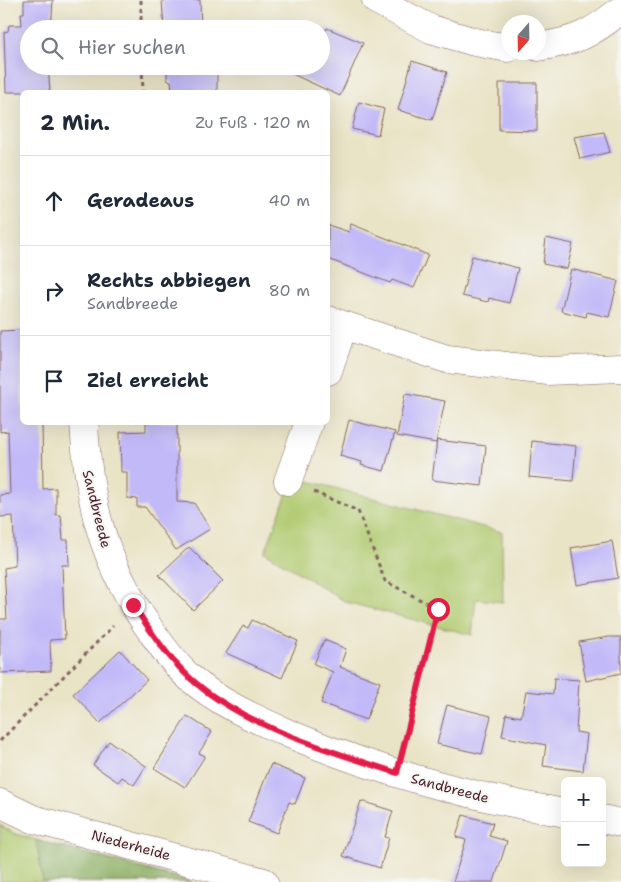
<!DOCTYPE html>
<html lang="de">
<meta charset="utf-8">
<style>
body{margin:0;font-family:"Shantell Sans",sans-serif;background:#f6f6f7;color:#1f2937}
.controls{position:absolute;right:15px;bottom:15px;display:grid;overflow:hidden;border-radius:8px;box-shadow:0 5px 20px #0002}
.controls button{width:45px;height:45px;display:grid;place-items:center;padding:0;border:0;border-bottom:1px solid #e0e1e3;background:#fff;color:#1f2937;font:25px sans-serif}
.compass{position:absolute;left:501px;top:15px;width:45px;height:45px;border-radius:50%;background:#fff;box-shadow:0 5px 20px #0002;rotate:200deg}
.stop{position:absolute;width:15px;height:15px;margin:-11px;border:4px solid #e11d48;border-radius:50%;background:#fff}
.stop.end{background:#e11d48;border-color:#fff;box-shadow:0 1px 5px #0008}
.list{margin:0;padding:0;list-style:none}
h2{display:flex;justify-content:space-between;align-items:center;height:65px;margin:0;padding:0 20px;font-size:21px}
h2 small{font-size:16px;font-weight:400;color:#747a83}
.list li{display:grid;grid-template-columns:32px 1fr auto;gap:15px;align-items:center;box-sizing:border-box;height:90px;padding:0 20px;border-top:1px solid #e0e1e3}
.list b{display:block;font-size:19px;white-space:nowrap}
.list p{margin:0;font-size:16px;white-space:nowrap;color:#747a83}
.list em{font-size:16px;font-style:normal;color:#747a83}
.icon{flex:none;width:28px;height:28px;fill:none;stroke:currentColor;stroke-width:2;stroke-linecap:round;stroke-linejoin:round}
.map{position:relative;flex:none;width:621px;height:882px;overflow:hidden}
.search{position:absolute;background:#fff;box-shadow:0 5px 20px #0002;left:20px;top:20px;width:310px;height:55px;display:flex;align-items:center;gap:12px;box-sizing:border-box;padding:0 18px;border-radius:28px;color:#747a83;font-size:19px}
.panel{position:absolute;background:#fff;box-shadow:0 5px 20px #0002;left:20px;top:90px;width:310px;height:335px;border-radius:8px}
.map>svg:first-child{display:block}
.green{fill:#b1ca70;stroke:#7e744e}
.forest{fill:#8cae62;stroke:#6b6646}
.building{fill:#c2baf8}
.lines{fill:none;stroke-linecap:round;stroke-linejoin:round}
.minor-casing{stroke:#826462;stroke-width:29}
.path{stroke:#826462;stroke-width:3;stroke-dasharray:4 4;stroke-linecap:butt}
.minor{stroke:#fff;stroke-width:28}
.route{stroke:#e11d48;stroke-width:6}
.labels{text-anchor:middle;stroke-width:4;stroke-linejoin:round;paint-order:stroke}
.street-label{font-size:14px;fill:#4a1f2b;stroke:#f6f6f2}
</style>
<div class="map">
<svg width="621" height="882" viewBox="0 0 621 882">
<rect width="100%" height="100%" fill="#f6f6f2"/>
<filter id="ink" filterUnits="userSpaceOnUse"><feTurbulence type="fractalNoise" baseFrequency=".02" numOctaves="2"/><feDisplacementMap in="SourceGraphic" scale="10" xChannelSelector="R" yChannelSelector="G"/><feConvolveMatrix kernelMatrix="1 2 1 2 8 2 1 2 1" color-interpolation-filters="sRGB"/></filter>
<filter id="wash" filterUnits="userSpaceOnUse"><feTurbulence type="fractalNoise" baseFrequency=".0096" numOctaves="4" result="noise"/><feDisplacementMap in="SourceGraphic" scale="20" xChannelSelector="R" yChannelSelector="G"/><feGaussianBlur stdDeviation="1.12" result="paint"/><feColorMatrix in="noise" values="0 0 0 0 0 0 0 0 0 0 0 0 0 0 0 0 0 1.4 0 .05"/><feComposite in="paint" operator="in"/></filter>
<g filter="url(#wash)">
<rect width="100%" height="100%" fill="#eae4c7"/>
<path class="green" d="M 293,477 L 502,532 L 503,602 L 476,599 L 472,635 L 346,602 L 265,552 Z
M 0,825 L 13,833 L 36,840 L 193,882 L 0,882 Z"/>
<path class="forest" d="M 36,840 L 193,882 L 43,882 Z"/>
<g id="blocks">
<path class="building" d="M 24,0 L 53,0 L 51,29 L 29,29 L 29,66 L 48,66 L 50,92 L 6,92 L 4,32 L 8,31 L 9,25 L 22,25 L 21,13 L 24,13 Z
M 162,0 L 200,0 L 201,28 L 215,29 L 164,29 Z
M 327,28 L 363,43 L 340,96 L 275,66 L 321,66 L 321,40 Z
M 412,61 L 447,72 L 432,120 L 398,110 Z
M 167,66 L 217,66 L 217,92 L 172,92 L 171,81 L 167,80 Z
M 499,83 L 537,83 L 537,131 L 499,130 Z
M 359,102 L 384,109 L 378,135 L 352,129 Z
M 604,132 L 610,152 L 580,159 L 574,137 Z
M 351,224 L 428,255 L 414,288 L 392,280 L 390,283 L 328,259 L 328,225 L 349,232 Z
M 546,238 L 573,244 L 567,269 L 543,264 Z
M 472,256 L 518,268 L 509,303 L 489,298 L 488,302 L 462,296 Z
M 571,269 L 618,281 L 609,317 L 587,312 L 586,317 L 561,311 Z
M 22,330 L 22,422 L 42,422 L 43,489 L 56,488 L 56,515 L 61,515 L 63,540 L 68,540 L 69,565 L 62,565 L 65,639 L 50,640 L 51,671 L 0,673 L 0,619 L 7,619 L 4,568 L 15,566 L 13,516 L 0,517 L 0,495 L 10,494 L 8,431 L 0,432 L 0,331 Z
M 405,394 L 445,401 L 436,443 L 397,436 Z
M 349,420 L 395,432 L 384,471 L 361,465 L 362,462 L 340,456 Z
M 146,422 L 177,422 L 177,502 L 194,503 L 210,529 L 176,550 L 145,507 L 137,507 L 137,499 L 127,498 L 127,472 L 121,472 L 120,432 L 146,431 Z
M 437,440 L 486,446 L 482,486 L 432,480 Z
M 532,441 L 576,446 L 573,481 L 529,477 Z
M 612,541 L 618,578 L 577,585 L 571,548 Z
M 189,547 L 223,581 L 193,610 L 159,575 Z
M 252,620 L 298,641 L 282,678 L 226,653 L 243,626 L 248,628 Z
M 609,637 L 621,637 L 621,673 L 586,681 L 579,642 Z
M 324,640 L 346,649 L 340,667 L 380,682 L 366,720 L 321,703 L 333,672 L 314,664 Z
M 120,650 L 147,680 L 100,723 L 73,694 Z
M 554,678 L 579,680 L 576,732 L 587,734 L 583,771 L 543,766 L 546,745 L 502,736 L 506,714 L 521,717 L 526,691 L 553,694 Z
M 447,705 L 491,716 L 482,754 L 437,744 Z
M 187,716 L 212,732 L 199,753 L 205,756 L 185,787 L 154,768 Z
M 109,741 L 146,766 L 134,785 L 122,777 L 118,782 L 93,765 Z
M 271,764 L 305,778 L 295,804 L 289,802 L 277,833 L 248,822 Z
M 361,801 L 393,811 L 385,837 L 389,838 L 380,868 L 343,856 Z
M 463,815 L 493,823 L 489,836 L 507,841 L 494,882 L 453,882 L 466,840 L 456,837 Z"/>
</g>
</g>
<g filter="url(#ink)">
<use href="#blocks" fill-opacity="0" stroke="#826462" stroke-width="1"/>
<g class="lines">
<defs>
<path id="minor" d="M 376,0 L 431,29 L 475,42 L 508,48
M 538,47 C 577,41 591,34 621,10
M 328,320 L 447,359 L 548,371 L 621,368
M 328,371 L 343,326
M 84,422 C 88,503 103,561 149,628 C 161,645 174,664 190,678 C 220,704 256,719 292,735 C 379,772 472,797 565,813
M 288,481 L 309,422
M 0,803 L 33,819 L 264,882
M 602,819 L 621,823"/>
</defs>
<use href="#minor" class="minor-casing"/>
<path class="path" d="M 141,0 L 141,29
M 142,66 L 143,92
M 314,492 L 358,511 L 385,581 L 438,609 L 404,746
M 0,741 L 113,626"/>
<use href="#minor" class="minor"/>
</g>
</g>
<g class="lines" filter="url(#ink)">
<path class="route" d="M 133,605 C 150,630 167,657 190,678 C 244,727 329,750 397,773 L 438,609"/>
</g>
<g class="labels">
<g class="street-label">
<text transform="translate(97 509) rotate(76)" y="5">Sandbreede</text>
<text transform="translate(450 788) rotate(15)" y="5">Sandbreede</text>
<text transform="translate(131 845) rotate(15)" y="5">Niederheide</text>
</g>
</g>
</svg>
<div class="controls">
<button>+</button>
<button>−</button>
</div>
<svg class="compass" viewBox="-18 -18 36 36"><path d="M0-13l5 13h-10z" fill="#e53935"/><path d="M0 13l5-13h-10z" fill="#747a83"/></svg>
<div class="stop" style="left:438px;top:609px"></div>
<div class="stop end" style="left:133px;top:605px"></div>
<div class="search"><svg class="icon" aria-label="search" viewBox="0 0 24 24"><circle cx="10" cy="10" r="6"/><path d="M15 15l6 6"/></svg>Hier suchen</div>
<section class="panel">
<h2>2 Min.<small>Zu Fuß · 120 m</small></h2>
<ul class="list">
<li><svg class="icon" aria-label="ahead" viewBox="0 0 24 24"><path d="M12 20V5M6 11l6-6 6 6"/></svg><div><b>Geradeaus</b></div><em>40 m</em></li>
<li><svg class="icon" aria-label="right" viewBox="0 0 24 24"><path d="M7 20v-9h11M14 6l5 5-5 5"/></svg><div><b>Rechts abbiegen</b><p>Sandbreede</p></div><em>80 m</em></li>
<li><svg class="icon" aria-label="arrive" viewBox="0 0 24 24"><path d="M6 21V4h12l-3 4 3 4H6"/></svg><div><b>Ziel erreicht</b></div></li>
</ul>
</section>
</div>
